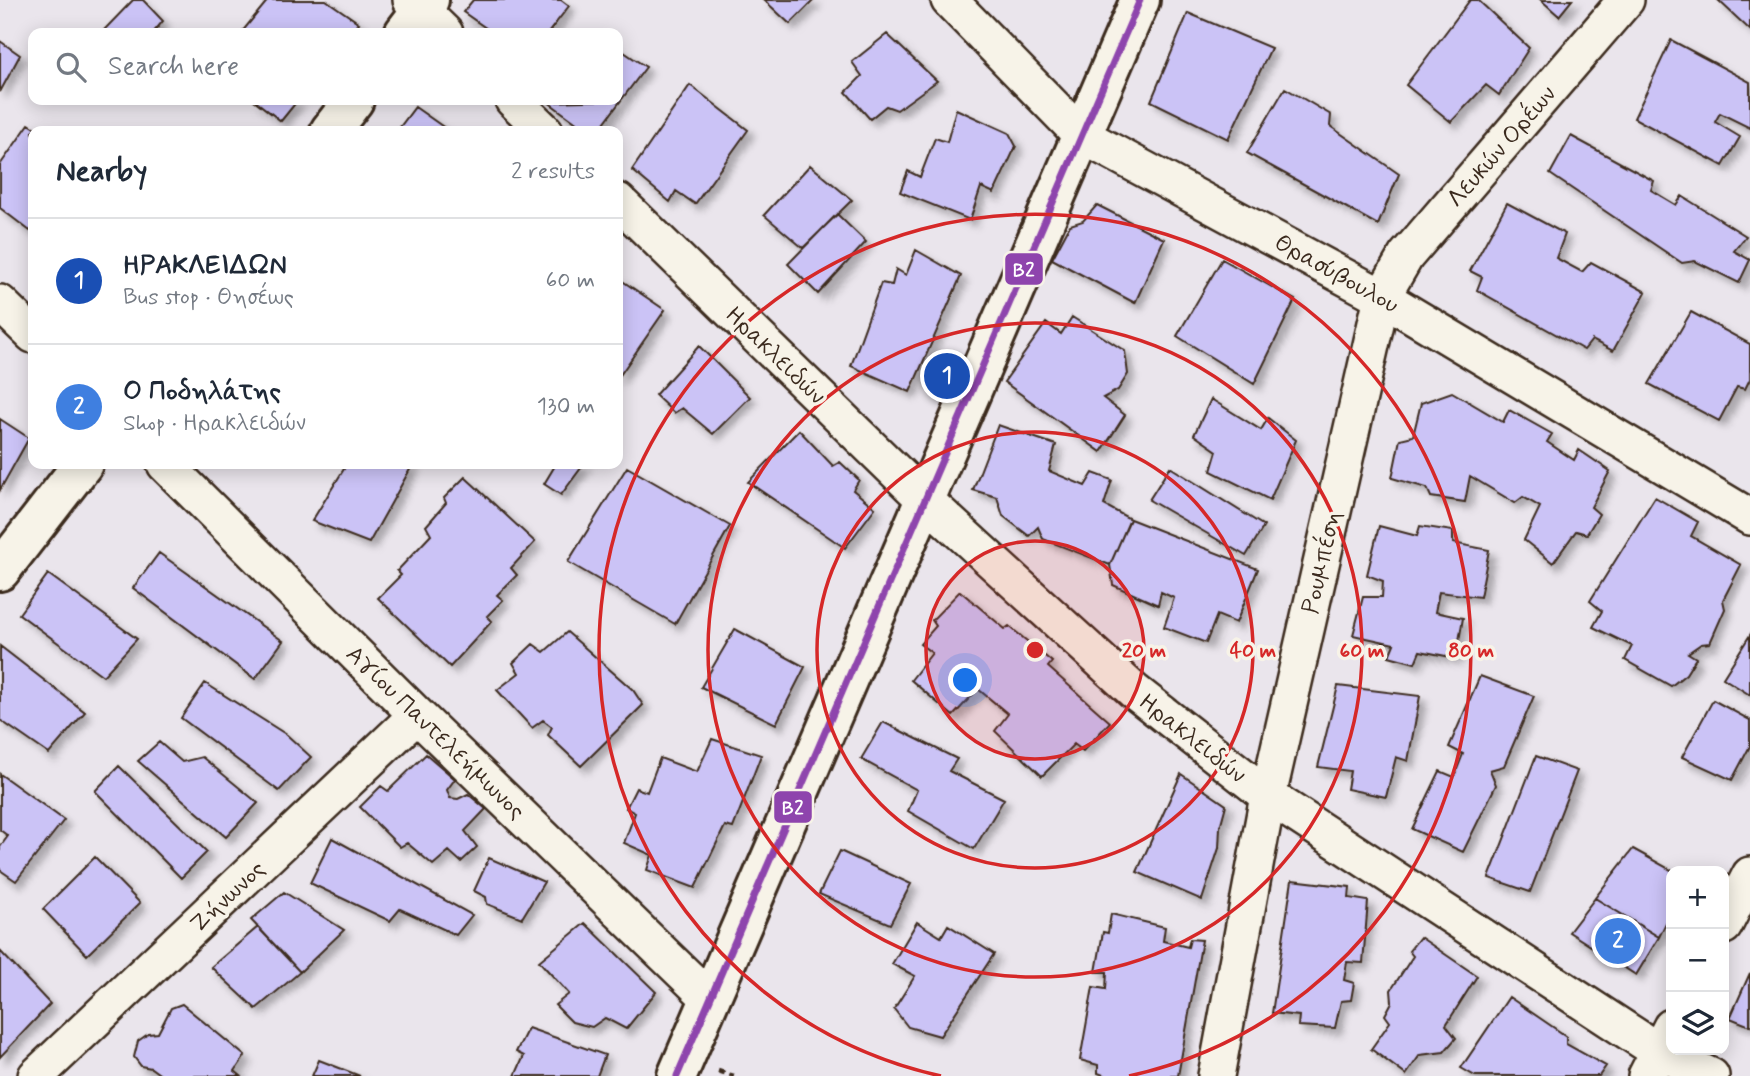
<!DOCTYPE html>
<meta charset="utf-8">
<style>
body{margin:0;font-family:Mynerve,sans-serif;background:#f2f2f3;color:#1f2937}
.controls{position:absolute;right:21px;bottom:21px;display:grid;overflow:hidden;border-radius:14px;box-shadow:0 4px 18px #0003}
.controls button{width:63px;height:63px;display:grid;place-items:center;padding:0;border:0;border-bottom:2px solid #e0e1e3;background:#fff;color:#1f2937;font:35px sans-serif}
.you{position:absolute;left:966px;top:681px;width:24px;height:24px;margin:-18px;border:5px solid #fff;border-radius:50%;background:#1a73e8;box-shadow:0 0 0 10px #1a73e833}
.badge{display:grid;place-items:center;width:46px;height:46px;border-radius:50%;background:#1f6fb2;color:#fff;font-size:23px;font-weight:700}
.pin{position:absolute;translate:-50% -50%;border:4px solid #fff;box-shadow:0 2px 7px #0006}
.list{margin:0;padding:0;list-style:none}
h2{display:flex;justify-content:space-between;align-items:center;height:91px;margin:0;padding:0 28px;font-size:30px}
h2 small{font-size:23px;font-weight:400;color:#747a83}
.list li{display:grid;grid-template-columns:46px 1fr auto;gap:21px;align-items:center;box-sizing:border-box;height:126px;padding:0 28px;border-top:2px solid #e0e1e3}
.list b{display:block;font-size:26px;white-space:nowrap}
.list p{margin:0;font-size:23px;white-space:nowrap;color:#747a83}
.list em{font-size:23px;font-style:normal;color:#747a83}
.icon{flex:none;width:38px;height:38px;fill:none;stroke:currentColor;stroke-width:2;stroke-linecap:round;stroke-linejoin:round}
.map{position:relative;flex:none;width:1750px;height:1076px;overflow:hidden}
.search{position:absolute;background:#fff;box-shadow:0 4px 18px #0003;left:28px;top:28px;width:595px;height:77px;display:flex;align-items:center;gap:18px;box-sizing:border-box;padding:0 24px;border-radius:14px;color:#747a83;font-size:26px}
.panel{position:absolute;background:#fff;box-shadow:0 4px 18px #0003;left:28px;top:126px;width:595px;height:343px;border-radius:14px}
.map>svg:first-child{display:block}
.building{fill:#cbc3f6;stroke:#3b2a1e;stroke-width:2;filter:url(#shadow)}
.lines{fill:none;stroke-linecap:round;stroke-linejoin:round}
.street-casing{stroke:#3b2a1e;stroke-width:40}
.secondary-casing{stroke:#3b2a1e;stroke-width:44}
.path{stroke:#3b2a1e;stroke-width:4.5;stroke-dasharray:7 5;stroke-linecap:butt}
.street{stroke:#f7f3e8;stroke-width:35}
.secondary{stroke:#f7f3e8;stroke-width:38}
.bus-1-casing{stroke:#f7f3e8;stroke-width:12}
.bus-1{stroke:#8e44ad;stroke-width:7}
.ring{fill:none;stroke:#d62828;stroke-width:3.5}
.labels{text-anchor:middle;stroke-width:7;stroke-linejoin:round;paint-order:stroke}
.street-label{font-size:24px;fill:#3b2a1e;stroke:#f7f3e8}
.centre{fill:#d62828;stroke:#f7f3e8;stroke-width:3.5}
.ring-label{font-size:21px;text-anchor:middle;font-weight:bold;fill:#d62828;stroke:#f7f3e8;stroke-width:7;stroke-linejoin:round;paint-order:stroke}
.line-badge{stroke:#f7f3e8;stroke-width:2.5}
.badge-label{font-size:19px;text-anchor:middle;font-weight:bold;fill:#fff}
</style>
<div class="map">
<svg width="1750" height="1076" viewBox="0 0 1750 1076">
<defs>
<filter id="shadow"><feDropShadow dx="6" dy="6" stdDeviation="3.5" flood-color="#0004"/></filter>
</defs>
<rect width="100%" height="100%" fill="#eae5ec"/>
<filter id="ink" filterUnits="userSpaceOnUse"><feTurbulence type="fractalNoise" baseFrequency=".0143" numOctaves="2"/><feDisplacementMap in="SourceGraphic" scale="14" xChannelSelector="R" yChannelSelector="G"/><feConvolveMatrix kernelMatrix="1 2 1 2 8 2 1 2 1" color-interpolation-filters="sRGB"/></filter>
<g filter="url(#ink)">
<path class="building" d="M 133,0 L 143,0 L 163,21 L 153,33 L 109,33 L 104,30 Z
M 268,0 L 326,0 L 359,23 L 351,33 L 241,33 Z
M 473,0 L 561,0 L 569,6 L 548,33 L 493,33 L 463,12 Z
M 764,0 L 814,0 L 790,24 Z
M 1470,0 L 1478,0 L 1529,48 L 1499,95 L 1486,85 L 1451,122 L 1406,85 Z
M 1541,0 L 1572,0 L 1559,16 Z
M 1718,0 L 1750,0 L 1750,30 Z
M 1188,13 L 1271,48 L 1228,139 L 1151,101 Z
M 887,34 L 937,81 L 897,110 L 886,106 L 870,119 L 846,92 L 862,76 L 852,62 Z
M 1671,40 L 1750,82 L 1750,128 L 1720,113 L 1715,122 L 1740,137 L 1723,166 L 1634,118 Z
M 0,41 L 20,55 L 0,92 Z
M 618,48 L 646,67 L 598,131 L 579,131 L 578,124 L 548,102 L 618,100 Z
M 690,85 L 748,130 L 695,204 L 676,191 L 670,202 L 632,170 Z
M 1285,88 L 1331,115 L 1330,126 L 1399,174 L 1378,225 L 1247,153 Z
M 254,100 L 298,100 L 281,121 Z
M 415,107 L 449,131 L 397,131 Z
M 956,109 L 1009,133 L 1016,146 L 994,193 L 981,187 L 970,220 L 900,192 L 908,171 L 920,177 L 935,138 L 947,142 Z
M 29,124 L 40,131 L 33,131 L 33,228 L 30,231 L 0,208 L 0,165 Z
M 1571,136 L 1654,181 L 1651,190 L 1676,205 L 1682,196 L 1746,236 L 1734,251 L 1750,260 L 1739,283 L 1695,261 L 1682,263 L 1550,174 Z
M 810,165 L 852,200 L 803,248 L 764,215 Z
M 1507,203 L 1565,234 L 1556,258 L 1582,272 L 1591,262 L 1646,292 L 1613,351 L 1592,340 L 1584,350 L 1477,290 L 1482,277 L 1470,271 Z
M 1097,205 L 1164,239 L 1135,303 L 1052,259 L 1070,225 L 1083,221 Z
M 837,214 L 866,242 L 818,294 L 788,264 Z
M 916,250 L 961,276 L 910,392 L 851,366 L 881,283 L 892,285 L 896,269 L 906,275 Z
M 1222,259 L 1295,300 L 1254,384 L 1177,336 Z
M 618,278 L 665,310 L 618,378 Z
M 1691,312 L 1750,344 L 1750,379 L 1745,389 L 1737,387 L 1719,421 L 1649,384 Z
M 1072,317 L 1125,351 L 1128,374 L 1118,390 L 1103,398 L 1125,415 L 1101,452 L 1004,382 L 1046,323 L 1061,334 Z
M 699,346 L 750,397 L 713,434 L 682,408 L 674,413 L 655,395 Z
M 1452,392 L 1503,422 L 1509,410 L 1552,434 L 1547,442 L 1574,460 L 1579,450 L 1610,471 L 1591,507 L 1599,514 L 1587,534 L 1576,531 L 1553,563 L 1524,540 L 1540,507 L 1523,497 L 1515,503 L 1470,476 L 1465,502 L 1431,497 L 1427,488 L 1392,478 L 1400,439 L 1413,436 L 1421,403 Z
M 1211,399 L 1261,430 L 1268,418 L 1296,440 L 1270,500 L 1211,471 L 1217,451 L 1194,435 Z
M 0,419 L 29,438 L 0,490 Z
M 998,425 L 1056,445 L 1049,471 L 1085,486 L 1093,473 L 1112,480 L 1104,505 L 1130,519 L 1110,565 L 1043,539 L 1038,527 L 1029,536 L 1003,516 L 997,497 L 973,490 Z
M 799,430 L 833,466 L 840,462 L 859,480 L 853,490 L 875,508 L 845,548 L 748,482 Z
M 347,464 L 413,464 L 369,543 L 312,521 Z
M 556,464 L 584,464 L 561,495 L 544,484 Z
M 627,467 L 730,526 L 675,624 L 568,562 Z
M 1170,467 L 1264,526 L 1246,556 L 1149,500 Z
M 465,477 L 535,542 L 511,568 L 517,575 L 497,595 L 503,600 L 487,616 L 492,621 L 450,667 L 378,598 L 401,575 L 397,571 L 431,535 L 426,526 L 446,503 L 444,498 Z
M 1655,497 L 1698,522 L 1691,536 L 1741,565 L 1723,600 L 1725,609 L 1710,643 L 1701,644 L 1688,653 L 1696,658 L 1686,674 L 1671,686 L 1625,660 L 1632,646 L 1593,627 L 1602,611 L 1590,601 Z
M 1130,519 L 1258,569 L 1236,623 L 1217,615 L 1206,643 L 1164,627 L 1174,598 L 1161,592 L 1158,605 L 1113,585 L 1110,565 Z
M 1379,526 L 1417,536 L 1420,526 L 1453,531 L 1453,543 L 1489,550 L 1480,597 L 1439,592 L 1435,612 L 1463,618 L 1456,658 L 1420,651 L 1415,663 L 1389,656 L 1394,644 L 1353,635 L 1363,597 L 1382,597 L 1383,581 L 1367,575 Z
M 159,553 L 283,641 L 255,679 L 133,588 Z
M 48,574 L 137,639 L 103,676 L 19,614 Z
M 960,591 L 1005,629 L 1009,626 L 1052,662 L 1048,667 L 1110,722 L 1083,751 L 1074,744 L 1042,776 L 995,731 L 1008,714 L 978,689 L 953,716 L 911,680 L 932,653 L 920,644 L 936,626 L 932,620 Z
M 735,629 L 805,667 L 776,724 L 701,687 Z
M 567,632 L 633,690 L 643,705 L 581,766 L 548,735 L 552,727 L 543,720 L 532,728 L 497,690 L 519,673 L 513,663 L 533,644 L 544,652 Z
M 1750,635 L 1750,695 L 1723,678 Z
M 0,646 L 85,712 L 49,754 L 0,720 Z
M 1480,676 L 1534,696 L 1504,766 L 1490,770 L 1496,785 L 1463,852 L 1412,829 L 1440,771 L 1454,777 L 1463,754 L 1449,747 Z
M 205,683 L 287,735 L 311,757 L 279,791 L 181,718 Z
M 1338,686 L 1420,696 L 1408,761 L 1396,757 L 1386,797 L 1347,789 L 1350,771 L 1318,767 Z
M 1713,700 L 1750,720 L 1750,746 L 1732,780 L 1682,757 Z
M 883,722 L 957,759 L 949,771 L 1004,799 L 974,849 L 908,811 L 917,790 L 861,759 Z
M 712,739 L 761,755 L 733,828 L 725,826 L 695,888 L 647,870 L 652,855 L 624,843 L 635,813 L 626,808 L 636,788 L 647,792 L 660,758 L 697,772 Z
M 159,742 L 182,762 L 202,757 L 258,803 L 226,837 L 138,761 Z
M 426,754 L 455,779 L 447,790 L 450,798 L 458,799 L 468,794 L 486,809 L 465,831 L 477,847 L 461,862 L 449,851 L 433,865 L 407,843 L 400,847 L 360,807 L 381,786 L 388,791 Z
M 1536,756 L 1577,771 L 1530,892 L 1489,878 Z
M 119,766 L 207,852 L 181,878 L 95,791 Z
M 0,774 L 64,820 L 16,881 L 0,870 L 0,847 L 8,836 L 0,830 Z
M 1181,774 L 1226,805 L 1220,827 L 1219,848 L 1202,900 L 1137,872 Z
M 332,838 L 472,915 L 456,935 L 400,909 L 390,921 L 310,883 Z
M 1633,849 L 1673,871 L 1671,913 L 1659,937 L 1595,898 Z
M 840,851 L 911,884 L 890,924 L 819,894 Z
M 95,857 L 140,903 L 87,955 L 43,909 Z
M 489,858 L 544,882 L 522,918 L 487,904 L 486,897 L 474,891 Z
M 1292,880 L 1350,887 L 1349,898 L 1368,901 L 1363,963 L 1347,962 L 1344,980 L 1354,983 L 1351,1000 L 1341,1001 L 1335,1028 L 1298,1026 L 1299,1016 L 1272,1013 Z
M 284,892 L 344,930 L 300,972 L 251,920 Z
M 1595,898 L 1659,937 L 1636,975 L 1569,932 Z
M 1111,914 L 1165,927 L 1163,941 L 1188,947 L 1190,939 L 1202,940 L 1178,1076 L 1106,1076 L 1098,1073 L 1098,1065 L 1080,1060 L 1093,987 L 1106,989 L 1107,972 L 1096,972 L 1103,932 L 1108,933 Z
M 917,922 L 941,937 L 948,925 L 994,954 L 940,1036 L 908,1027 L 894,1009 L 915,976 L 892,964 Z
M 585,923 L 656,992 L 626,1029 L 605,1018 L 592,1027 L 572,1022 L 555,1005 L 569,994 L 539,961 Z
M 258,927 L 300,972 L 256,1009 L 211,967 Z
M 1420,937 L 1477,976 L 1446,1025 L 1456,1038 L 1444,1052 L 1420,1055 L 1406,1075 L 1371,1049 L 1390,1022 L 1385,1015 L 1392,1002 L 1391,990 L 1413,956 L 1409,951 Z
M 0,951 L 50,1004 L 0,1057 Z
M 1750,973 L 1750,1026 L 1730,1018 Z
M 1509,997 L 1566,1036 L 1566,1044 L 1606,1066 L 1599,1076 L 1475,1076 L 1461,1068 Z
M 182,1004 L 245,1056 L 235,1071 L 241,1076 L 162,1076 L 151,1068 L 141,1066 L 134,1057 L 138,1041 L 148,1034 L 158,1033 L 171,1008 Z
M 528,1028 L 605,1055 L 597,1076 L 515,1076 L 524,1056 L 516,1052 Z
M 319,1060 L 360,1076 L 312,1076 Z"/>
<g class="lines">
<defs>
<path id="street" d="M 411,0 L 445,33
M 949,0 L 1081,135 L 1382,297 L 1750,517
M 513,100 L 545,131
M 618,201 L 924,499 L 1134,691 L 1268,796 L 1658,1051 L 1711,1076
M 0,303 L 33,335
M 165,464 L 417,715 L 709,998
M 1724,926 L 1750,875
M 36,1076 L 417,715
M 1216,1076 L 1268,796 L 1382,297 L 1406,256 L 1626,0
M 1646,1076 L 1671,1027"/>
<path id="secondary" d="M 404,33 L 429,0
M 330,131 L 354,100
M 0,571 L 83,464
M 677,1076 L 1140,0"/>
</defs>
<use href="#street" class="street-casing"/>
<use href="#secondary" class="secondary-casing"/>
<path class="path" d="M 718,1071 L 734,1076"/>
<use href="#street" class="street"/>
<use href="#secondary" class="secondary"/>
<defs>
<path id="bus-1" d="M 677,1076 L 1140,0"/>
</defs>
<use href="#bus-1" class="bus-1-casing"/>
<use href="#bus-1" class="bus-1"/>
</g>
</g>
<circle cx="1035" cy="650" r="109" fill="#d62828" fill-opacity=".12"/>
<g class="ring">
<circle cx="1035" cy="650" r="109"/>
<circle cx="1035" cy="650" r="218"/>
<circle cx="1035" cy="650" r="327"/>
<path d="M941 1076A436 436 0 1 1 1129 1076"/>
</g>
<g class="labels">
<g class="street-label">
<text transform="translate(1501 146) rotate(-49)" y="8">Λευκών Ορέων</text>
<text transform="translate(1337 273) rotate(29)" y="8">Θρασύβουλου</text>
<text transform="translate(776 355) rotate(44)" y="8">Ηρακλειδών</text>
<text transform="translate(1321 562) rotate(-77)" y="8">Ρουμπέση</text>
<text transform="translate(436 732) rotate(44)" y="8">Αγίου Παντελεήμωνος</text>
<text transform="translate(1193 738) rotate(38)" y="8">Ηρακλειδών</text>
<text transform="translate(227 896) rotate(-43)" y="8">Ζήνωνος</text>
</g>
</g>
<circle cx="1035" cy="650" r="10" class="centre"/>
<g class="ring-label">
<text x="1144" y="657">20 m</text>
<text x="1253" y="657">40 m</text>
<text x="1362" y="657">60 m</text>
<text x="1471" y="657">80 m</text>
</g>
<g class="line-badge">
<rect x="1004" y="252" width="40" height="34" rx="7" fill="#8e44ad"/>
<rect x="773" y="790" width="40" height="34" rx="7" fill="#8e44ad"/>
</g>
<g class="badge-label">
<text x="1024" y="276">Β2</text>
<text x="793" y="814">Β2</text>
</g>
</svg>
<div class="controls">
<button>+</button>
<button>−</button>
<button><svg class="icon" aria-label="layers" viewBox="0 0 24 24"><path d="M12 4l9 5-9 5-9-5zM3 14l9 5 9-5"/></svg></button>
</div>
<div class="you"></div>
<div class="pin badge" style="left:947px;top:376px;background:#1a4fb4">1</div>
<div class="pin badge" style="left:1618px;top:941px;background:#3f7fe0">2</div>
<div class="search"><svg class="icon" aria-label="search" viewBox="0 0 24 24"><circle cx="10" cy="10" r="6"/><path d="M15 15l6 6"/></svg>Search here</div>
<section class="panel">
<h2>Nearby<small>2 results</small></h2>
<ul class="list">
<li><span class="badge" style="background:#1a4fb4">1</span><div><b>ΗΡΑΚΛΕΙΔΩΝ</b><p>Bus stop · Θησέως</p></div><em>60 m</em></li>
<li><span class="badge" style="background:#3f7fe0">2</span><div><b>Ο Ποδηλάτης</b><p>Shop · Ηρακλειδών</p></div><em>130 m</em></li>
</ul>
</section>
</div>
